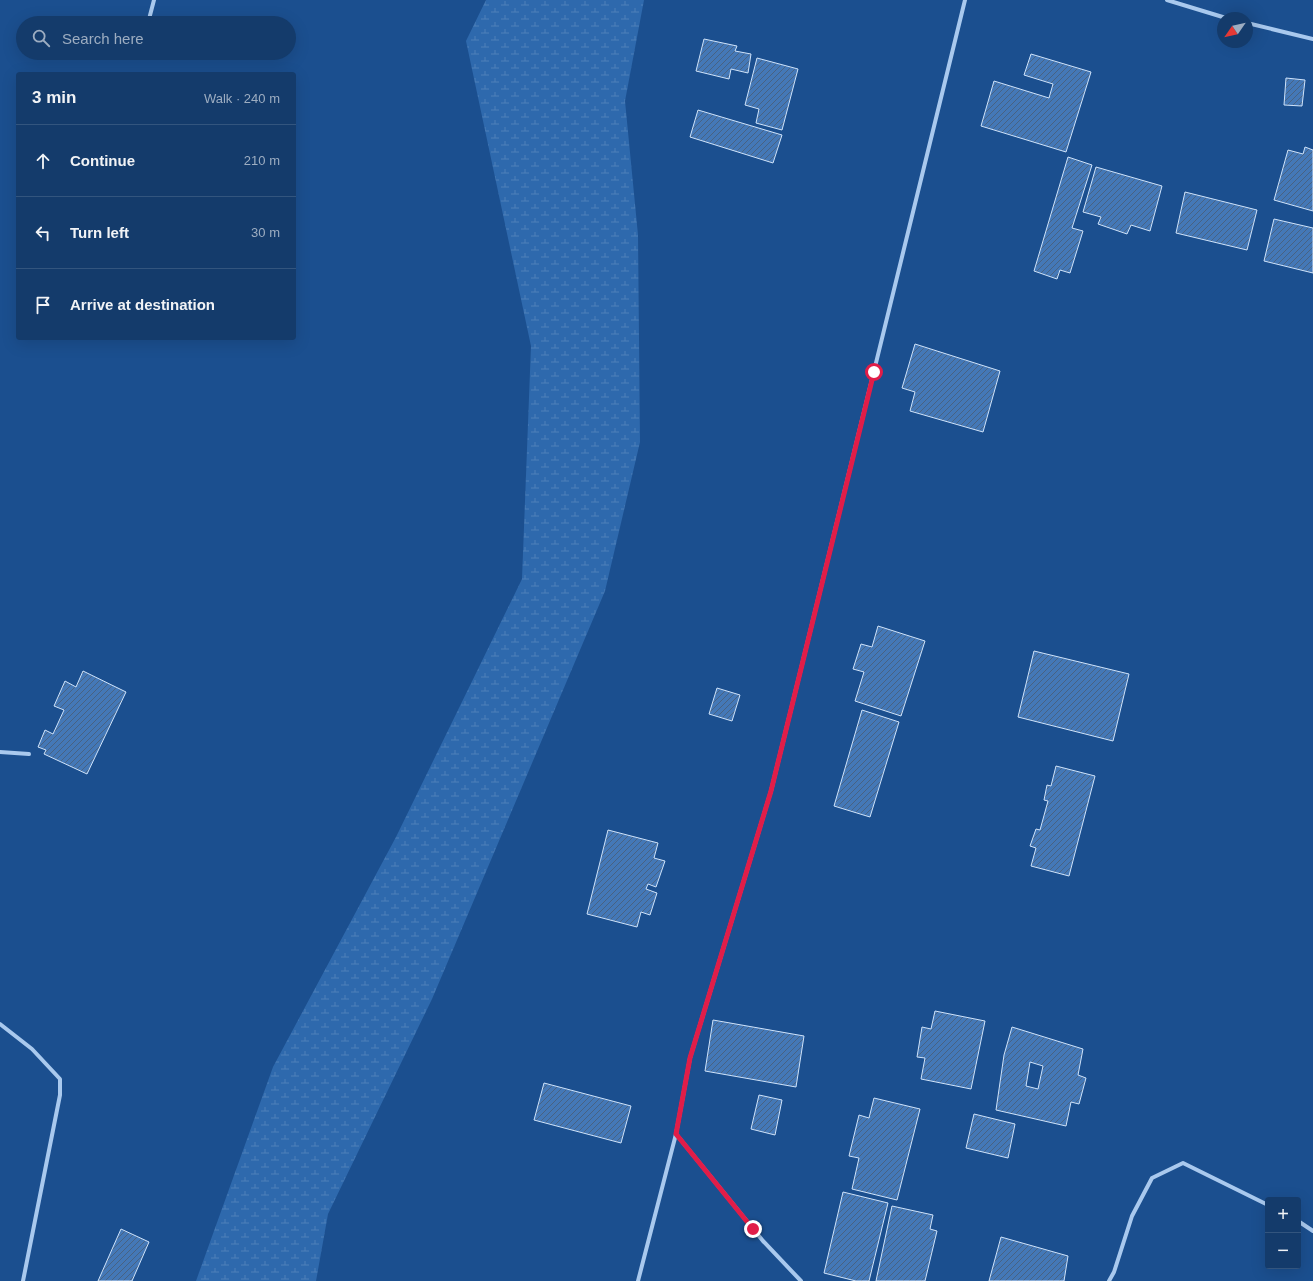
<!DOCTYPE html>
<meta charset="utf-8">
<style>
body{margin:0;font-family:Arial,sans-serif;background:#1d4271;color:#f1f3f6}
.controls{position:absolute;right:12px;bottom:12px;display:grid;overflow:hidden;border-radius:4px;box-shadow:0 4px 16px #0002}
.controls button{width:36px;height:36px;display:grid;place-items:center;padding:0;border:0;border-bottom:1px solid #33557e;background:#143b6b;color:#f1f3f6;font:20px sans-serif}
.compass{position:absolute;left:1217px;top:12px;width:36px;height:36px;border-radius:50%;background:#143b6b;box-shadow:0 4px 16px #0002;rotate:236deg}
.stop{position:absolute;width:12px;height:12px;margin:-9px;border:3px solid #e11d48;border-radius:50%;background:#fff}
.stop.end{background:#e11d48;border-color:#fff;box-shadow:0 1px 4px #0008}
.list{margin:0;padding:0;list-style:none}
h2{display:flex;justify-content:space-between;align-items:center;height:52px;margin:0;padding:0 16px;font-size:17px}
h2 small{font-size:13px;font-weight:400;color:#9dadc1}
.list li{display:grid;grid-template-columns:26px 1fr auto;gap:12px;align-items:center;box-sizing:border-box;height:72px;padding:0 16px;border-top:1px solid #33557e}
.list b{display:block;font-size:15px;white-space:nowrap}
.list em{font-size:13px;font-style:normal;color:#9dadc1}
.icon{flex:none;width:22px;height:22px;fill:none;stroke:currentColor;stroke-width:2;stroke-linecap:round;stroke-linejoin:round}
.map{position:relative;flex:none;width:1313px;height:1281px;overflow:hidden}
.search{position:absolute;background:#143b6b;box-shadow:0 4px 16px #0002;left:16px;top:16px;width:280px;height:44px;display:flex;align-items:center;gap:10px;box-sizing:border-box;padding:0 14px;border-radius:22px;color:#9dadc1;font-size:15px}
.panel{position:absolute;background:#143b6b;box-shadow:0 4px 16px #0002;left:16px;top:72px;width:280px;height:268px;border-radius:4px}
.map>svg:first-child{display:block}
.wetland{fill:url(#wetland-marsh)}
.building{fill:url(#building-hatch);stroke:#cfe3fa;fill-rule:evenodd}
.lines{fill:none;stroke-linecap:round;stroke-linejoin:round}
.minor{stroke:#a9c9ee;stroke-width:4}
.route{stroke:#e11d48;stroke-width:5}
</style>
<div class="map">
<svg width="1313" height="1281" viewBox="0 0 1313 1281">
<defs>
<pattern id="wetland-marsh" width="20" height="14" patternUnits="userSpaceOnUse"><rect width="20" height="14" fill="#2e69ad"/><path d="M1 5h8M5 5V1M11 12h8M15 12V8" fill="none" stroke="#4d80b9"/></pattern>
<pattern id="building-hatch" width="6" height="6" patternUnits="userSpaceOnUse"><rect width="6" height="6" fill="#4478b7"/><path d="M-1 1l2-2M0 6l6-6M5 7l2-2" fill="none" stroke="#486282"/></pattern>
</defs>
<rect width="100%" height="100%" fill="#1b4f8f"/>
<path class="wetland" d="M 486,0 L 644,0 L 625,101 L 638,235 L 640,442 L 605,591 L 432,999 L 328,1214 L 316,1281 L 196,1281 L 273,1067 L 396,837 L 522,579 L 531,346 L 466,41 Z"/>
<path class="building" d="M 704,39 L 737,46 L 735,51 L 751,54 L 748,73 L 731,69 L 729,79 L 696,71 Z
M 1031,54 L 1091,72 L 1066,152 L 981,126 L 994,81 L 1049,98 L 1053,84 L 1024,75 Z
M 757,58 L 798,69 L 782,130 L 756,123 L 759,109 L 745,105 Z
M 1286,78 L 1305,80 L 1302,106 L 1284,105 Z
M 698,110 L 782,135 L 773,163 L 690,137 Z
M 1305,147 L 1313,150 L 1313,211 L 1274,200 L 1288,150 L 1303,154 Z
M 1068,157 L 1092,165 L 1072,228 L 1083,231 L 1070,273 L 1060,270 L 1057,279 L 1034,271 Z
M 1096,167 L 1162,186 L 1150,231 L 1131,225 L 1127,234 L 1098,224 L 1101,217 L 1083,212 Z
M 1185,192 L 1257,210 L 1247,250 L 1176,233 Z
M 1274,219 L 1313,228 L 1313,273 L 1264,261 Z
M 915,344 L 1000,371 L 983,432 L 910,411 L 915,392 L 902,388 Z
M 878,626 L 925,641 L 901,716 L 855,701 L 864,672 L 853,669 L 861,644 L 872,647 Z
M 1034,651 L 1129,674 L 1113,741 L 1018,717 Z
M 83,671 L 126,692 L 87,774 L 44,754 L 46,750 L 38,747 L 45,730 L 53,734 L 64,710 L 54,706 L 65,681 L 76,687 Z
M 717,688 L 740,695 L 732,721 L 709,714 Z
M 862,710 L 899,722 L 870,817 L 834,806 Z
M 1056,766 L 1095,776 L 1069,876 L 1031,866 L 1036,848 L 1030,846 L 1036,829 L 1040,830 L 1048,801 L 1044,800 L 1047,785 L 1051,786 Z
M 608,830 L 658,843 L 654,858 L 665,861 L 656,887 L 648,884 L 646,889 L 657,893 L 650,915 L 641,912 L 637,927 L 587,914 Z
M 935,1011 L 985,1021 L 971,1089 L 921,1079 L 925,1058 L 917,1057 L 922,1027 L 931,1029 Z
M 713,1020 L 804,1036 L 796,1087 L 705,1071 Z
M 1012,1027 L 1083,1049 L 1078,1075 L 1086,1078 L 1079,1104 L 1071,1102 L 1066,1126 L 996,1110 L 1004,1055 ZM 1030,1062 L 1043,1066 L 1038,1089 L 1026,1086 Z
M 544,1083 L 631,1106 L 621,1143 L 534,1120 Z
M 759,1095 L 782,1100 L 775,1135 L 751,1129 Z
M 874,1098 L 920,1109 L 897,1200 L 852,1189 L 859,1158 L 849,1156 L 859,1115 L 869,1118 Z
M 974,1114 L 1015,1124 L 1008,1158 L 966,1148 Z
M 843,1192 L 888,1203 L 869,1281 L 856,1281 L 824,1273 Z
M 892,1206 L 933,1215 L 930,1229 L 937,1231 L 925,1281 L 876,1281 Z
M 121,1229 L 149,1242 L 132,1281 L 98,1281 Z
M 1001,1237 L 1068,1256 L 1064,1281 L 989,1281 Z"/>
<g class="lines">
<path class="minor" d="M 1167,0 L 1226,18
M 148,23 L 154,0
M 1247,23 L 1313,39
M 0,752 L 29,754
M 0,1024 L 32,1049 L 60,1079 L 60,1095 L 23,1281
M 676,1134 L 763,1241 L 801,1281
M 1298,1221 L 1313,1231
M 638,1281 L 676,1134 L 690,1058 L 771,791 L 965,0
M 1109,1281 L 1114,1272 L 1132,1216 L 1152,1178 L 1183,1163 L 1268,1205"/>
</g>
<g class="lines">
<path class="route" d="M 753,1229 L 676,1134 L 690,1058 L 771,791 L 874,372"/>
</g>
</svg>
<div class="controls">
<button>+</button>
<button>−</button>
</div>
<svg class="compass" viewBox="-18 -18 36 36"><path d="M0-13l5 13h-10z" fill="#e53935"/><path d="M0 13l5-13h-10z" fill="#9dadc1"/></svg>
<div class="stop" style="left:874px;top:372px"></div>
<div class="stop end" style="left:753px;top:1229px"></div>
<div class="search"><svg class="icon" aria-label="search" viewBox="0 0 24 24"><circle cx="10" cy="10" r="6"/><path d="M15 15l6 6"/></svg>Search here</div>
<section class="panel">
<h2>3 min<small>Walk · 240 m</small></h2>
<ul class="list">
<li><svg class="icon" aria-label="ahead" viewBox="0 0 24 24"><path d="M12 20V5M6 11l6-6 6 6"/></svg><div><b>Continue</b></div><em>210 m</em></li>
<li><svg class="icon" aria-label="left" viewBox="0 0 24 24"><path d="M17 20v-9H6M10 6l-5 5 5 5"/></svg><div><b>Turn left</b></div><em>30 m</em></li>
<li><svg class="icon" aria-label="arrive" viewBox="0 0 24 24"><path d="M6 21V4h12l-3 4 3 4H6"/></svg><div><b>Arrive at destination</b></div></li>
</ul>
</section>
</div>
